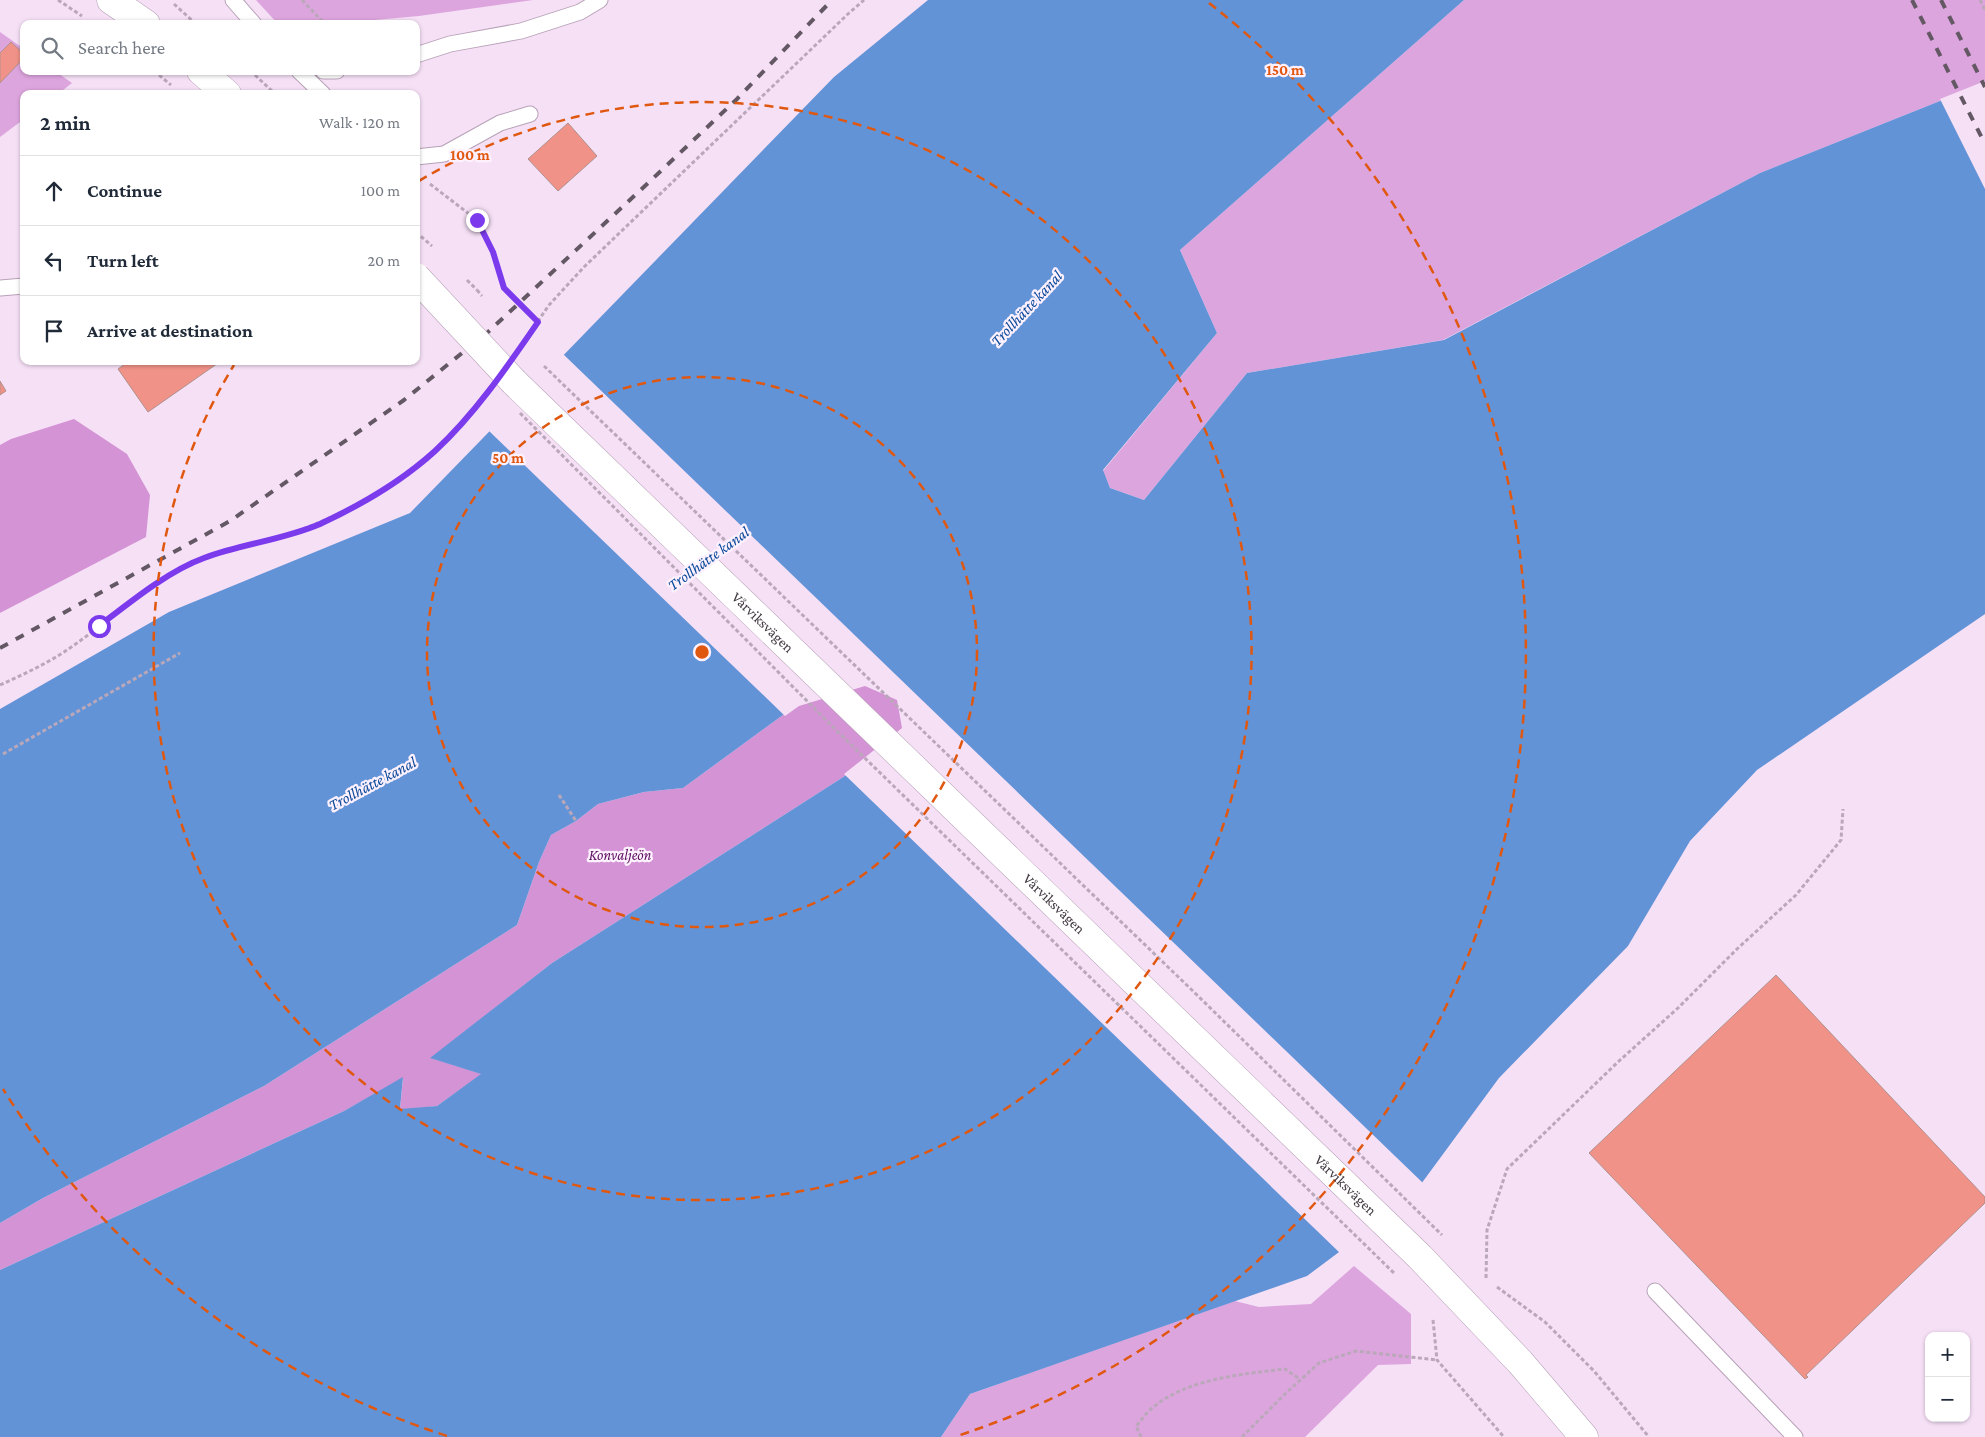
<!DOCTYPE html>
<meta charset="utf-8">
<style>
body{margin:0;font-family:"Crimson Pro",serif;background:#f2f2f3;color:#1f2937}
.controls{position:absolute;right:15px;bottom:15px;display:grid;overflow:hidden;border-radius:10px;box-shadow:0 1px 4px #0004}
.controls button{width:45px;height:45px;display:grid;place-items:center;padding:0;border:0;border-bottom:1px solid #e0e1e3;background:#fff;color:#1f2937;font:25px sans-serif}
.stop{position:absolute;width:15px;height:15px;margin:-11px;border:4px solid #7c3aed;border-radius:50%;background:#fff}
.stop.end{background:#7c3aed;border-color:#fff;box-shadow:0 1px 5px #0008}
.list{margin:0;padding:0;list-style:none}
h2{display:flex;justify-content:space-between;align-items:center;height:65px;margin:0;padding:0 20px;font-size:21px}
h2 small{font-size:16px;font-weight:400;color:#747a83}
.list li{display:grid;grid-template-columns:32px 1fr auto;gap:15px;align-items:center;box-sizing:border-box;height:70px;padding:0 20px;border-top:1px solid #e0e1e3}
.list b{display:block;font-size:19px;white-space:nowrap}
.list em{font-size:16px;font-style:normal;color:#747a83}
.icon{flex:none;width:28px;height:28px;fill:none;stroke:currentColor;stroke-width:2;stroke-linecap:round;stroke-linejoin:round}
.map{position:relative;flex:none;width:1985px;height:1437px;overflow:hidden}
.search{position:absolute;background:#fff;box-shadow:0 1px 4px #0004;left:20px;top:20px;width:400px;height:55px;display:flex;align-items:center;gap:12px;box-sizing:border-box;padding:0 18px;border-radius:10px;color:#747a83;font-size:19px}
.panel{position:absolute;background:#fff;box-shadow:0 1px 4px #0004;left:20px;top:90px;width:400px;height:275px;border-radius:10px}
.map>svg:first-child{display:block}
.green{fill:#dda5de}
.forest{fill:#d393d4}
.water{fill:#6393d7}
.pier{fill:#f6e0f6}
.building{fill:#f09288;stroke:#b0918d}
.lines{fill:none;stroke-linecap:round;stroke-linejoin:round}
.service-casing{stroke:#b7a2b7;stroke-width:17}
.tertiary-casing{stroke:#b7a2b7;stroke-width:29}
.path{stroke:#baa8ba;stroke-width:3;stroke-dasharray:4 2.5;stroke-linecap:butt}
.service{stroke:#fff;stroke-width:15}
.tertiary{stroke:#fff;stroke-width:28}
.rail{stroke:#635863;stroke-width:4;stroke-dasharray:9 9;stroke-linecap:butt}
.tertiary-bridge-casing{stroke:#b7a2b7;stroke-width:29;stroke-linecap:butt}
.path-bridge{stroke:#baa8ba;stroke-width:3;stroke-dasharray:4 2.5;stroke-linecap:butt}
.tertiary-bridge{stroke:#fff;stroke-width:28}
.route{stroke:#7c3aed;stroke-width:6}
.ring{fill:none;stroke:#e0570f;stroke-width:2.5;stroke-dasharray:9 6}
.labels{text-anchor:middle;stroke-width:4.5;stroke-linejoin:round;paint-order:stroke}
.street-label{font-size:15px;fill:#423942;stroke:#fef1fe}
.park-label{font-size:15px;font-style:italic;fill:#5c0e60;stroke:#fef1fe}
.water-label{font-size:16px;font-style:italic;fill:#084899;stroke:#fef1fe}
.centre{fill:#e0570f;stroke:#fef1fe;stroke-width:2.5}
.ring-label{font-size:15px;text-anchor:middle;font-weight:bold;fill:#e0570f;stroke:#fef1fe;stroke-width:4.5;stroke-linejoin:round;paint-order:stroke}
</style>
<div class="map">
<svg width="1985" height="1437" viewBox="0 0 1985 1437">
<rect width="100%" height="100%" fill="#f6e0f6"/>
<path class="green" d="M 256,0 L 533,0 L 419,16 L 374,20 L 368,24 L 278,24 Z
M 1464,0 L 1985,0 L 1985,83 L 1760,173 L 1443,340 L 1247,373 L 1144,500 L 1110,488 L 1103,471 L 1217,333 L 1180,250 Z
M 0,32 L 24,49 L 24,71 L 55,71 L 72,83 L 58,94 L 24,94 L 24,119 L 0,137 Z
M 1354,1266 L 1411,1314 L 1411,1364 L 1378,1365 L 1305,1437 L 941,1437 L 970,1394 L 1235,1301 L 1259,1307 L 1311,1304 Z"/>
<path class="forest" d="M 74,419 L 127,454 L 150,495 L 146,537 L 0,613 L 0,445 L 11,439 Z
M 865,684 L 899,698 L 905,729 L 848,774 L 552,963 L 431,1058 L 482,1074 L 437,1106 L 400,1110 L 403,1078 L 344,1111 L 0,1270 L 0,1223 L 43,1198 L 264,1086 L 517,925 L 539,862 L 551,835 L 576,821 L 598,804 L 644,792 L 683,788 L 798,704 Z"/>
<path class="water" d="M 928,0 L 1464,0 L 1180,250 L 1217,333 L 1103,470 L 1110,488 L 1144,500 L 1247,373 L 1444,340 L 1760,173 L 1985,83 L 1985,614 L 1757,770 L 1690,841 L 1628,946 L 1499,1078 L 1410,1199 L 1307,1276 L 970,1394 L 941,1437 L 0,1437 L 0,1270 L 344,1111 L 403,1077 L 400,1109 L 437,1106 L 481,1074 L 430,1058 L 552,963 L 848,774 L 905,729 L 899,699 L 865,684 L 798,704 L 683,788 L 644,792 L 598,804 L 576,821 L 551,835 L 539,862 L 517,925 L 264,1086 L 43,1198 L 0,1223 L 0,709 L 169,612 L 410,513 L 834,77 Z"/>
<path class="pier" d="M 1985,81 L 1985,189 L 1940,99 Z
M 562,353 L 1424,1184 L 1412,1201 L 1341,1254 L 844,774 L 902,728 L 897,700 L 865,686 L 799,706 L 785,716 L 488,430 Z"/>
<path class="building" d="M 11,42 L 24,54 L 24,58 L 0,83 L 0,53 Z
M 568,123 L 597,156 L 558,191 L 528,159 Z
M 129,361 L 221,361 L 148,412 L 118,369 Z
M 0,381 L 6,391 L 0,395 Z
M 1776,975 L 1985,1197 L 1985,1203 L 1806,1375 L 1808,1377 L 1805,1379 L 1589,1153 Z"/>
<g class="lines">
<defs>
<path id="service" d="M 233,0 L 254,24
M 416,55 L 450,44 L 521,31 L 580,12 L 600,0
M 299,71 L 323,94
M 323,71 L 337,71
M 416,157 L 444,154 L 500,123 L 530,114
M 0,288 L 24,286
M 1655,1291 L 1795,1437"/>
<g id="tertiary">
<path d="M 111,0 L 146,24"/>
<path d="M 201,71 L 227,94"/>
<path id="s1" d="M 514,382 L 1420,1257 L 1520,1362 L 1584,1437"/>
</g>
</defs>
<use href="#service" class="service-casing"/>
<use href="#tertiary" class="tertiary-casing"/>
<path class="path" d="M 58,0 L 82,16
M 302,0 L 325,24
M 1980,0 L 1985,10
M 174,4 L 196,24
M 154,71 L 171,85
M 255,75 L 275,94
M 430,184 L 477,220 L 493,252 L 504,288 L 538,322
M 416,232 L 432,246
M 467,280 L 477,290
M 523,343 L 549,305 L 584,267 L 849,13 L 864,0
M 0,685 C 22,675 44,665 64,652 C 103,626 137,594 178,571 C 186,567 194,562 202,559 C 223,549 255,545 278,538 C 359,511 433,466 484,397
M 3,754 L 180,653
M 559,795 L 576,821
M 1486,1278 L 1487,1230 L 1507,1169 L 1619,1061 L 1678,1008 L 1737,949 L 1796,895 L 1841,840 L 1843,809
M 1497,1287 L 1545,1322 L 1594,1371 L 1649,1437
M 1433,1320 L 1437,1360 L 1504,1437
M 1141,1437 L 1136,1426 C 1141,1421 1145,1414 1151,1409 C 1185,1379 1242,1374 1285,1369 L 1300,1379
M 1242,1437 L 1286,1393 L 1319,1363 L 1356,1351 L 1437,1360"/>
<use href="#service" class="service"/>
<use href="#tertiary" class="tertiary"/>
<path class="rail" d="M 1912,0 L 1985,144
M 1941,0 L 1985,87
M 0,648 L 230,521 L 404,400 L 488,332 L 647,184 L 737,99 L 832,0"/>
<defs>
<path id="tertiary-bridge" d="M 416,277 L 514,382"/>
</defs>
<use href="#tertiary-bridge" class="tertiary-bridge-casing"/>
<path class="path-bridge" d="M 477,290 L 482,296
M 544,366 L 1195,993 L 1442,1235
M 520,413 L 834,728 L 1395,1274"/>
<use href="#tertiary-bridge" class="tertiary-bridge"/>
</g>
<g class="lines">
<path class="route" d="M 99,626 C 129,603 168,571 204,558 C 241,544 283,540 320,524 C 361,505 401,482 435,451 C 475,414 507,367 538,322 L 504,288 L 493,252 L 477,220"/>
</g>
<g class="ring">
<circle cx="702" cy="652" r="275"/>
<path d="M419 181A549 549 0 1 1 234 365"/>
<path d="M447 1436A824 824 0 0 1 3 1089M1209 3A824 824 0 0 1 957 1436"/>
</g>
<g class="labels">
<g class="street-label">
<text dy="5" stroke="none"><textPath href="#s1" startOffset="346">Vårviksvägen</textPath></text>
<text dy="5" stroke="none"><textPath href="#s1" startOffset="751">Vårviksvägen</textPath></text>
<text dy="5" stroke="none"><textPath href="#s1" startOffset="1156">Vårviksvägen</textPath></text>
</g>
<g class="park-label">
<text x="620" y="860">Konvaljeön</text>
</g>
<g class="water-label">
<text transform="translate(1026 308) rotate(-47)" y="6">Trollhätte kanal</text>
<text transform="translate(708 558) rotate(-36)" y="6">Trollhätte kanal</text>
<text transform="translate(372 783) rotate(-28)" y="6">Trollhätte kanal</text>
</g>
</g>
<circle cx="702" cy="652" r="8" class="centre"/>
<g class="ring-label">
<text x="1285" y="75">150 m</text>
<text x="470" y="160">100 m</text>
<text x="508" y="463">50 m</text>
</g>
</svg>
<div class="controls">
<button>+</button>
<button>−</button>
</div>
<div class="stop" style="left:99px;top:626px"></div>
<div class="stop end" style="left:477px;top:220px"></div>
<div class="search"><svg class="icon" aria-label="search" viewBox="0 0 24 24"><circle cx="10" cy="10" r="6"/><path d="M15 15l6 6"/></svg>Search here</div>
<section class="panel">
<h2>2 min<small>Walk · 120 m</small></h2>
<ul class="list">
<li><svg class="icon" aria-label="ahead" viewBox="0 0 24 24"><path d="M12 20V5M6 11l6-6 6 6"/></svg><div><b>Continue</b></div><em>100 m</em></li>
<li><svg class="icon" aria-label="left" viewBox="0 0 24 24"><path d="M17 20v-9H6M10 6l-5 5 5 5"/></svg><div><b>Turn left</b></div><em>20 m</em></li>
<li><svg class="icon" aria-label="arrive" viewBox="0 0 24 24"><path d="M6 21V4h12l-3 4 3 4H6"/></svg><div><b>Arrive at destination</b></div></li>
</ul>
</section>
</div>
